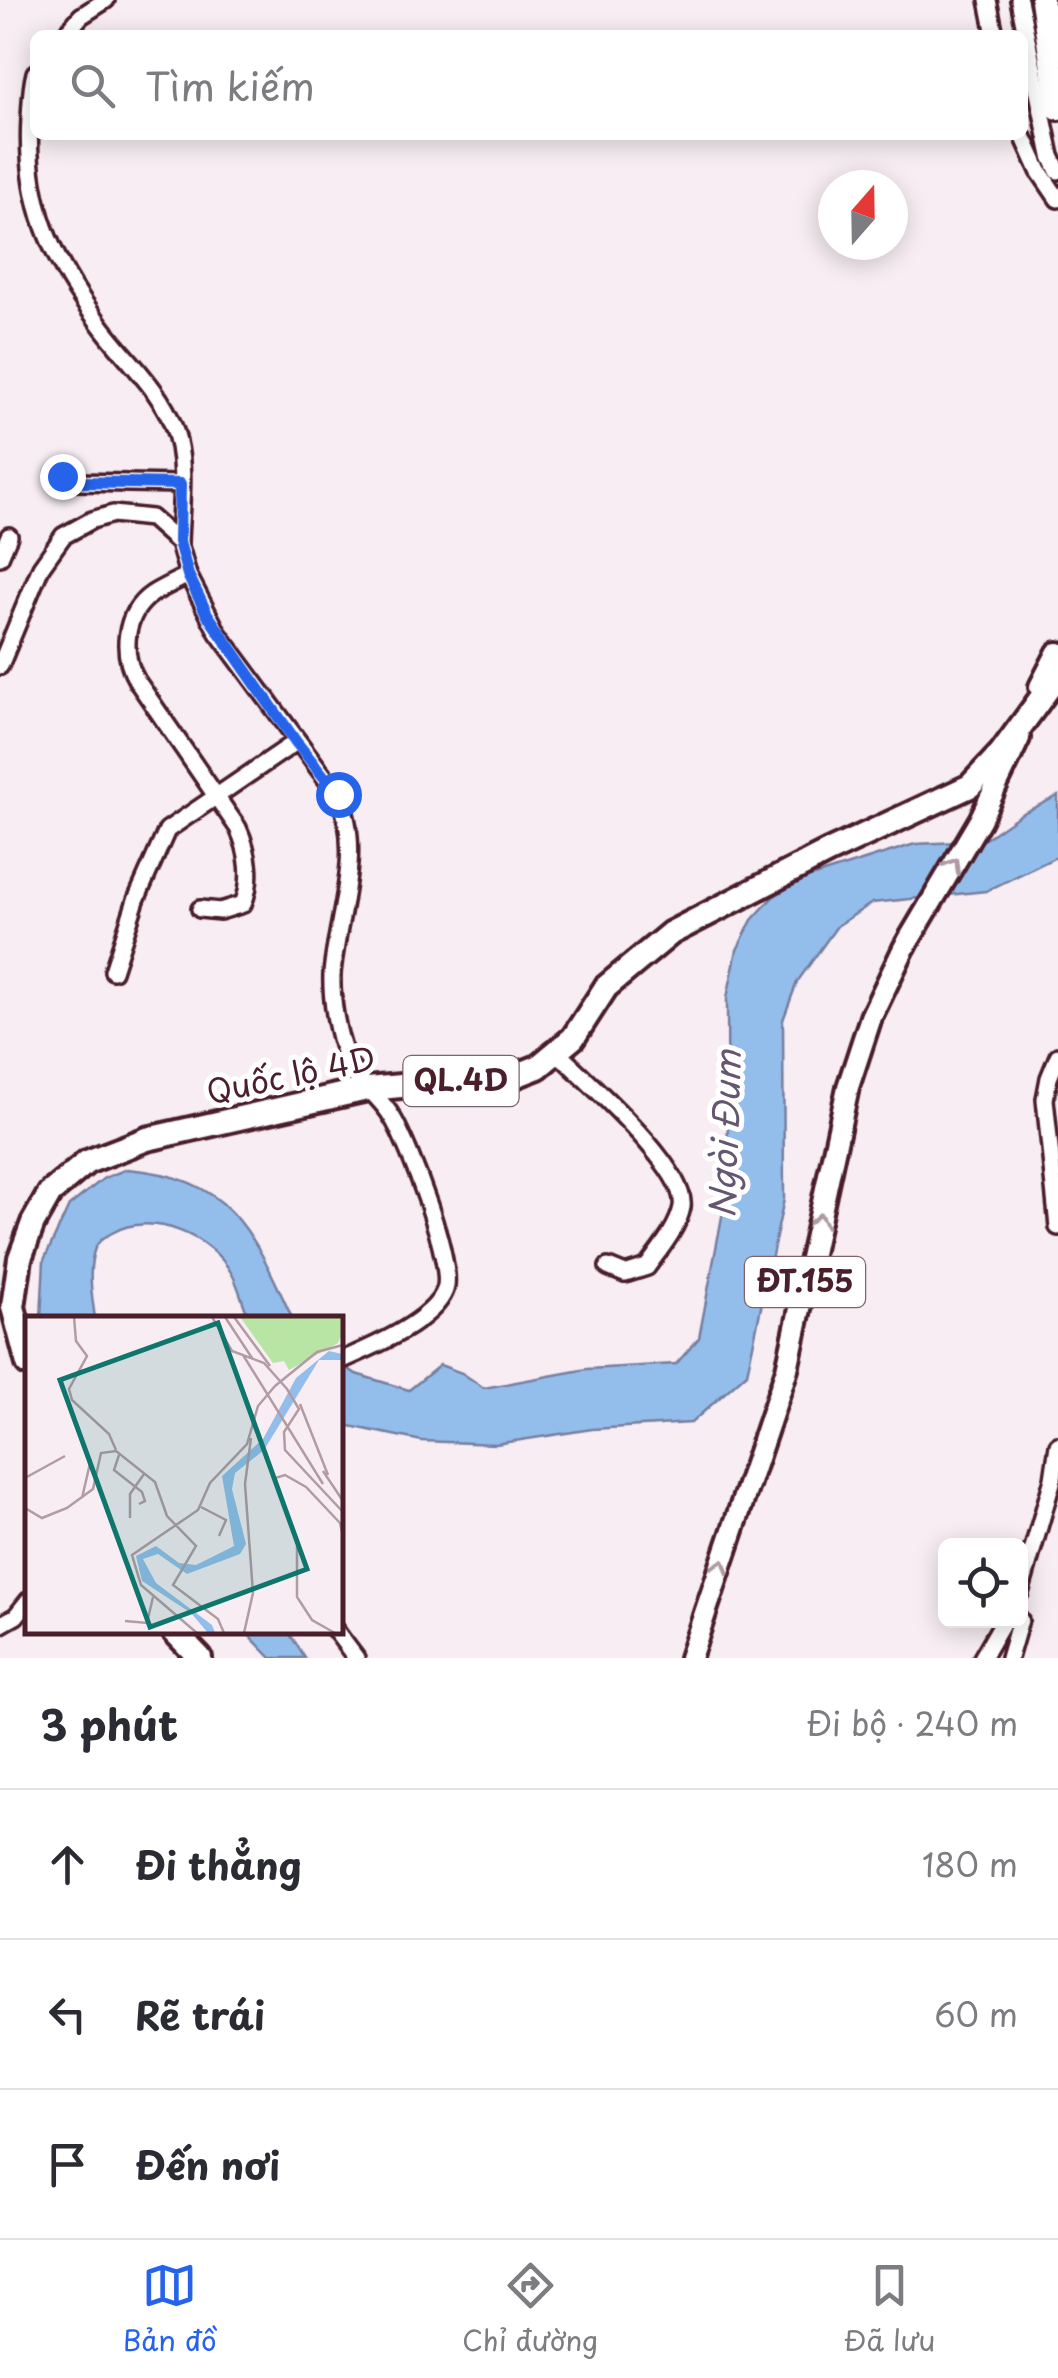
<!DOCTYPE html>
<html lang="vi">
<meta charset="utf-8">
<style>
body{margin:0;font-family:"Playpen Sans",sans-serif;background:#f7f7f7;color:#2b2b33}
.controls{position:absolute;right:30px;bottom:30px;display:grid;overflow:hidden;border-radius:15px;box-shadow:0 5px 25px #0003}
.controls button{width:90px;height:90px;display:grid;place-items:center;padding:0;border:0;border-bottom:2px solid #e1e1e2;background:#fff;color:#2b2b33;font:50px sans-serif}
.compass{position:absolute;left:818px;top:170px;width:90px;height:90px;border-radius:50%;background:#fff;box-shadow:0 5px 25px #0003;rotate:20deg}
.stop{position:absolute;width:30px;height:30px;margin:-22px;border:8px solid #2563eb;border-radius:50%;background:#fff}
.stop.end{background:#2563eb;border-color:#fff;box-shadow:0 2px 10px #0008}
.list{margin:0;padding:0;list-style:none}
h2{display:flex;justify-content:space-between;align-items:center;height:130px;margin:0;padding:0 40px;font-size:42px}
h2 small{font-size:32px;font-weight:400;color:#7c7c81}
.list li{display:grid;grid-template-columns:65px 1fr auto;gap:30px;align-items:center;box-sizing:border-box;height:150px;padding:0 40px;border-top:2px solid #e1e1e2}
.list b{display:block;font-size:38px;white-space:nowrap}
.list em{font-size:32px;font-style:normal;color:#7c7c81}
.icon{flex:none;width:55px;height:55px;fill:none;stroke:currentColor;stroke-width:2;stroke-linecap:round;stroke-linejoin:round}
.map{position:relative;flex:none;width:1058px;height:1658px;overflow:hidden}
.search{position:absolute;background:#fff;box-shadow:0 5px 25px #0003;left:30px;right:30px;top:30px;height:110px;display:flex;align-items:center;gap:25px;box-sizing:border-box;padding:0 35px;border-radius:15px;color:#7c7c81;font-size:38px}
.sheet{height:580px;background:#fff}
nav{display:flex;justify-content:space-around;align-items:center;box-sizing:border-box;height:140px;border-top:2px solid #e1e1e2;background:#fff;font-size:28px;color:#7c7c81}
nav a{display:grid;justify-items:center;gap:5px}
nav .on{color:#2563eb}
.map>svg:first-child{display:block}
.water{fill:#93beec;stroke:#767e9f;stroke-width:2.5}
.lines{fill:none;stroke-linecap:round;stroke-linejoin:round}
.minor-casing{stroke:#4a1f2b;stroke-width:22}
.major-casing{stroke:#4a1f2b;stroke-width:28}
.highway-casing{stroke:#4a1f2b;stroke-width:30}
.minor{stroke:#fff;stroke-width:15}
.major{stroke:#fff;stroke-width:20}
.highway{stroke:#fff;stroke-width:22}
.oneway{stroke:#ae9aa0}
.route{stroke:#2563eb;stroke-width:12}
.labels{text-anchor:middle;stroke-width:10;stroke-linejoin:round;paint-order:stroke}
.shield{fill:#fff;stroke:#80626b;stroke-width:2.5}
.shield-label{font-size:30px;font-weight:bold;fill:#4a1f2b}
.street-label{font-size:32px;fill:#4a1f2b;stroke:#fff}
.water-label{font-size:35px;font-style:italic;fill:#64576f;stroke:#fff}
.inset-road{fill:none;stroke:#b29ba3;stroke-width:2.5}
.view{fill:#0f766e;fill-opacity:0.15;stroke:#0f766e;stroke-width:5}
.inset-edge{fill:none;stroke:#4a1f2b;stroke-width:5}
</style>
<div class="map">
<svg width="1058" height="1658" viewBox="0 0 1058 1658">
<rect width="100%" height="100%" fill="#f7edf3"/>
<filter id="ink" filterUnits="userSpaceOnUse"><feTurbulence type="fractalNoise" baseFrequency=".01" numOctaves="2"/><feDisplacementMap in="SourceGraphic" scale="20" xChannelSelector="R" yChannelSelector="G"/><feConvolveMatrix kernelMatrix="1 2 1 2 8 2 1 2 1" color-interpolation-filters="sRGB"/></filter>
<g filter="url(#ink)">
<path class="water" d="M 1058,796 L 1058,856 L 986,891 L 872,903 L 837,926 L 797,982 L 783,1020 L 784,1199 L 747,1373 L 691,1423 L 592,1429 L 496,1444 L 422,1441 L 340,1424 L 340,1363 L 356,1374 L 409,1390 L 440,1365 L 462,1373 L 484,1388 L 587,1369 L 676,1364 L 699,1338 L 728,1185 L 727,998 L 737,950 L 752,920 L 773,897 L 798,881 L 915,844 L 982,841 L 1021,814 Z
M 127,1169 C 231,1177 253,1232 292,1318 L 249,1318 C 243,1304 239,1287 232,1274 C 211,1236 152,1210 112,1233 C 106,1236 98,1241 95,1248 C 87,1269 92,1297 95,1318 L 41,1318 L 44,1260 L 69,1206 L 104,1178 Z
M 245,1631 L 288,1631 L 305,1658 L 271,1658 Z"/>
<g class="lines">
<defs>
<path id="minor" d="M 988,0 L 995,35
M 1019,0 L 1051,156 L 1058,171
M 65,35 L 81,16 L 106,0
M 35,73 C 31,88 31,103 30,118 C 25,201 50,258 99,323 C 123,357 160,388 174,428 C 187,463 180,506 179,543
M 1025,140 L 1039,171 L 1058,199
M 56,473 L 76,482 L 181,484
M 0,557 L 9,536
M 188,575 C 177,581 163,587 152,594 C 123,614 121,654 137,681 L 238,828 C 249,852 253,880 243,904 L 220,911 L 200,909
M 0,666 L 41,567 L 63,536 L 92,520 L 113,514 L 151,518 L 179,543 L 188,575 L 218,633 L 338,795 C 365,850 337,916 332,974 C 331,1000 337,1033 346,1057 C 355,1082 379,1094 392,1117 C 408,1143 455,1264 445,1290 C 433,1322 370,1348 340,1361
M 113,971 L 136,900 L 167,830 L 296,742
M 558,1053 C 586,1081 688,1169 682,1207 C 678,1228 660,1249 647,1267 L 625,1274 L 608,1267
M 1058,1056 L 1049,1078 L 1045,1099 L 1058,1227
M 1020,1593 L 1053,1479 L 1058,1445
M 0,1625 L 16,1616 L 28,1601
M 335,1630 L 356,1658
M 982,1658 L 1004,1620
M 1009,1658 L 1020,1620"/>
<path id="major" d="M 690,1658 L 787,1369 L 848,1087 L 871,1017 L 904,948 L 980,820 L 1019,738"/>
<path id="highway" d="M 1042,0 L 1058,108
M 1041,687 L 1058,654
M 28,1364 L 13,1307 L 20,1258 L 33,1223 L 50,1193 L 87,1162 L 147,1139 L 367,1089 L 515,1076 L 538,1067 L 573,1038 L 606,987 L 671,933 L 828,852 L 970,786 L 1001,753 L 1058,675
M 173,1630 L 200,1658"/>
</defs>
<use href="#minor" class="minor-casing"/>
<use href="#major" class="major-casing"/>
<use href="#highway" class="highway-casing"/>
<use href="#minor" class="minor"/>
<use href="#major" class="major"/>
<use href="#highway" class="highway"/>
</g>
<defs><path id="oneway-chevron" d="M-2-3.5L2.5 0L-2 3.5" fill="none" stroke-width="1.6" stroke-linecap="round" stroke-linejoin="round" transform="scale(2.5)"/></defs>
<g class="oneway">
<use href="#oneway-chevron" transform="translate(953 865) rotate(-59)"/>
<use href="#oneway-chevron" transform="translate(819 1220) rotate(-78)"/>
<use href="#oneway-chevron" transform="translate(721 1566) rotate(-71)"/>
</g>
</g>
<g class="lines" filter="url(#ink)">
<path class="route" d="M 62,476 L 76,482 L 180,484 L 179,542 L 188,575 L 207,614 L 296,742 L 338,794"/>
</g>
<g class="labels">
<g class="shield">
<rect x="403.5" y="1056" width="115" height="50" rx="8"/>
<rect x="745" y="1257" width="120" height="50" rx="8"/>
</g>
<g class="shield-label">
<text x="461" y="1091">QL.4D</text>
<text x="805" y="1292">ĐT.155</text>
</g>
<g class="street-label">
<text transform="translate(291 1076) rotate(-12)" y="11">Quốc lộ 4D</text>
</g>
<g class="water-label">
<text transform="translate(726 1134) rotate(-88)" y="12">Ngòi Đum</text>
</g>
</g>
<g transform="translate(25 1316)">
<rect width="318" height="318" fill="#f7edf3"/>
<path d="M 215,1 L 317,1 L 317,18 L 313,27 L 264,54 L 259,45 L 248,47 Z" fill="#b8e5a3"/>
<path d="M 304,35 L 317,38 L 317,44 L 294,44 L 239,134 L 210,157 L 207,173 L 221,228 L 215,238 L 162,258 L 133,238 L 118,243 L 131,267 L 187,309 L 190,317 L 183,317 L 166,297 L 117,265 L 111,240 L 131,230 L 154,247 L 171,249 L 209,230 L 197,160 L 238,123 L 271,62 Z" fill="#93beec"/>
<path class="inset-road" d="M 49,1 L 51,25 L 62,40 L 44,73 L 47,84 L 84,118 L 91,134M 187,1 L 207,35 L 239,47 L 262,73 L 274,93 L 259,116 L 260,134 L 318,196M 200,1 L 227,42M 209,1 L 245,50M 218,39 L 298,168M 250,70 L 292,36 L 318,29M 275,88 L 303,159M 94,139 L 89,154 L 117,176 L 120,185 L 114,188M 298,155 L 318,185M 0,162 L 40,140M 57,182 L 66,143M 176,191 L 201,204 L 194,220M 0,192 L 17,202 L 42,192 L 68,173 L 76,137 L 91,135 L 130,166 L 142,200 L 171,230 L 148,269 L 193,303 L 199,317M 105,202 L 105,178 L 119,158M 100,305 L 122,307 L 128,281M 172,317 L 116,269 L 107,239 L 173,194 L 185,167 L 222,128 L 233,90 L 250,70M 219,317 L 228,277 L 220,168 L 226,122M 310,317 L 287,304 L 272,281 L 272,227 L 250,162 L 260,159 L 281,171 L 315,207 L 318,220"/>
<path class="view" d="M 193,7 L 282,253 L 125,311 L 35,64 Z"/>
<rect width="318" height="318" class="inset-edge"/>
</g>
</svg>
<div class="controls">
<button><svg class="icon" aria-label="locate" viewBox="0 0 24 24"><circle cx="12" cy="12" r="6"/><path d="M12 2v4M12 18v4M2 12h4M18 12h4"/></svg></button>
</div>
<svg class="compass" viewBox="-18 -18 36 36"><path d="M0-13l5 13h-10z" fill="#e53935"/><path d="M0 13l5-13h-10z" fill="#7c7c81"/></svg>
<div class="stop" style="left:338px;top:794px"></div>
<div class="stop end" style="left:62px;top:476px"></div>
<div class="search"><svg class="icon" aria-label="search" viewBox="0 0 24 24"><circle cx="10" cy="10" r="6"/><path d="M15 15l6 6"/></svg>Tìm kiếm</div>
</div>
<section class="sheet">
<h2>3 phút<small>Đi bộ · 240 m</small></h2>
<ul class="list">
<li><svg class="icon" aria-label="ahead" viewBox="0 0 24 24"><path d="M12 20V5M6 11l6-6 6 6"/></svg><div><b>Đi thẳng</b></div><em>180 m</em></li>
<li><svg class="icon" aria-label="left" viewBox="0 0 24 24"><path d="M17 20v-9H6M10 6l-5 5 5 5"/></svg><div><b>Rẽ trái</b></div><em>60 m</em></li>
<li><svg class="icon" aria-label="arrive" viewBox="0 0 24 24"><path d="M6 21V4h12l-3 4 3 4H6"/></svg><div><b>Đến nơi</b></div></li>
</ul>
</section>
<nav>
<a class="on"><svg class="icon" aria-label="map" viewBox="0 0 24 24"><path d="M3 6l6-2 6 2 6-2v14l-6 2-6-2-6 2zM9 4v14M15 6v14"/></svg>Bản đồ</a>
<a><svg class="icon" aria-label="directions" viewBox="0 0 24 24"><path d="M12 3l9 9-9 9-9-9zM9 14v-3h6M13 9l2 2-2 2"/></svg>Chỉ đường</a>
<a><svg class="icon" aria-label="saved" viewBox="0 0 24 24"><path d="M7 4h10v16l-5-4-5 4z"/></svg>Đã lưu</a>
</nav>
